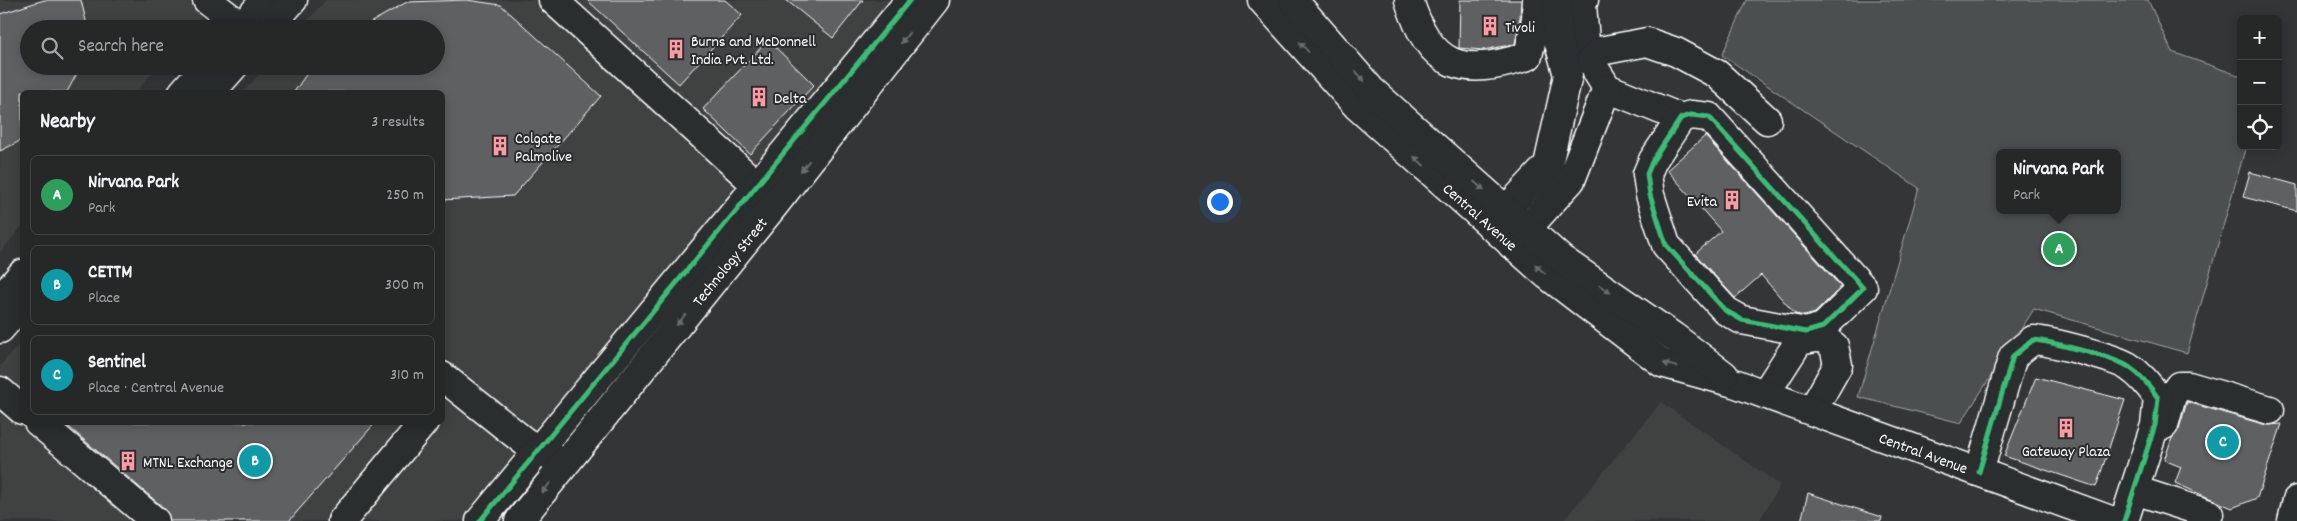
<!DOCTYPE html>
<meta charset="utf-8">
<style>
body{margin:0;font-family:Dekko,sans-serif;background:#2e3030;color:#f1f3f6}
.controls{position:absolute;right:15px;top:15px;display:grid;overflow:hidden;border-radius:8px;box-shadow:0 2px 12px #0003}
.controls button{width:45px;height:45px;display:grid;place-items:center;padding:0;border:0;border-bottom:1px solid #424445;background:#262828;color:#f1f3f6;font:25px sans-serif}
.you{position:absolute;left:1219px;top:201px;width:18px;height:18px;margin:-12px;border:4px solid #fff;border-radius:50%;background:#1a73e8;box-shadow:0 0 0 8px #1a73e833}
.badge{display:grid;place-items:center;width:32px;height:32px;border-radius:50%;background:#8bbbb9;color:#fff;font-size:16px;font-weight:700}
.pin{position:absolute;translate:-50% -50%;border:2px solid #fff;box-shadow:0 1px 5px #0006}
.popup{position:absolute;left:1996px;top:149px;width:125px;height:65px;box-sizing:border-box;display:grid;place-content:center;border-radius:8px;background:#262828;filter:drop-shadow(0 1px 4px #0005);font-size:16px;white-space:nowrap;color:#a4a6a8}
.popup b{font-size:19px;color:#f1f3f6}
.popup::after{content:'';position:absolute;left:50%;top:100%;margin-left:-10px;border:10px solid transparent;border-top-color:#262828}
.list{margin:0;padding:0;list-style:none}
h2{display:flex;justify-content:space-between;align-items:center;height:65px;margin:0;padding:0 20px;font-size:21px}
h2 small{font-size:16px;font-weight:400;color:#a4a6a8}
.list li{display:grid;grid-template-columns:32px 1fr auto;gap:15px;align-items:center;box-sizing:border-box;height:80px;margin:0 10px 10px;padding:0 10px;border:1px solid #424445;border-radius:8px}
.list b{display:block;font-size:19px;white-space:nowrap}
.list p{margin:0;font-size:16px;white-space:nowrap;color:#a4a6a8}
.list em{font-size:16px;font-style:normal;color:#a4a6a8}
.icon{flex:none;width:28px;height:28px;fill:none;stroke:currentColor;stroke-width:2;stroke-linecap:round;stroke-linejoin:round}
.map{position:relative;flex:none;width:2297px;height:521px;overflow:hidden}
.search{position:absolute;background:#262828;box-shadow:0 2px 12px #0003;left:20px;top:20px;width:425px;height:55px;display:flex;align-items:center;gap:12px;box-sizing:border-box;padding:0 18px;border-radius:28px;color:#a4a6a8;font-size:19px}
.panel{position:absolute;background:#262828;box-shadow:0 2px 12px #0003;left:20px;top:90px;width:425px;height:335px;border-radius:8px}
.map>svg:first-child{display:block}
.built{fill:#404243}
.green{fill:#4c4f50;stroke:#a6a7a8;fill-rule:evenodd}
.building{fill:#5f6162;stroke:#fff}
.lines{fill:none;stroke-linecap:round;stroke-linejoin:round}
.minor-casing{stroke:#fff;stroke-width:31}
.major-casing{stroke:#fff;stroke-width:31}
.minor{stroke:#2a2d2e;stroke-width:28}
.major{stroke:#2a2d2e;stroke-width:28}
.cycleway-casing{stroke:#2a2d2e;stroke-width:8}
.cycleway{stroke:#3abd76;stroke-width:5}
.oneway{fill:#6a6c6d}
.labels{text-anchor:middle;stroke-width:4;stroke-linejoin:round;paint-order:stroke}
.poi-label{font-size:16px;fill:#fff;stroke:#2a2d2e;text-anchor:start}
.street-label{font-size:16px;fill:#fff;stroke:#2a2d2e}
</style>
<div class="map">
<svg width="2297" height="521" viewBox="0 0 2297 521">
<rect width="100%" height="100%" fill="#333536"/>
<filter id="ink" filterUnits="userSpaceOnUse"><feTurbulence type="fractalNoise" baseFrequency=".02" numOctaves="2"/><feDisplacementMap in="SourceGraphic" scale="10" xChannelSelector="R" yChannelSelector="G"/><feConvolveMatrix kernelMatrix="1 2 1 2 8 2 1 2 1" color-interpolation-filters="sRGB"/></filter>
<g filter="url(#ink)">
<path class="built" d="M 0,0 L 214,0 L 190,29 L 29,29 L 29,66 L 158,66 L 136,92 L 22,92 L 22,226 L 0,253 Z
M 326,0 L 897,0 L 469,521 L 0,521 L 0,366 L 22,341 L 22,422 L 442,422 L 442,92 L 243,92 L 267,66 L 436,66 L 436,29 L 300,29 Z
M 1661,402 L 1780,485 L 1759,521 L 1563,521 Z"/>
<path class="green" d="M 1747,0 L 2148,0 L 2172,52 L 2241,76 L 2241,146 L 2246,146 L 2187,353 L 2034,309 L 1961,423 L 1858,397 L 1919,188 L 1722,55 ZM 2000,153 L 2118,153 L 2118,210 L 2000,210 Z"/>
<path class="building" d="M 44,0 L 81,0 L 88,29 L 29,29 L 29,66 L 81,66 L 67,92 L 22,92 L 22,140 L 0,151 L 0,14 Z
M 467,0 L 501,5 L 601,96 L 513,196 L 442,200 L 442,92 L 294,92 L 312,66 L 436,66 L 436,29 L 359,29 L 407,2 Z
M 587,0 L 725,0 L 742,15 L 679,84 Z
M 786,0 L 863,0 L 833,38 Z
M 1460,0 L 1521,0 L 1520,17 L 1515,44 L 1483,50 L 1459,48 Z
M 768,40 L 814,85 L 750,154 L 703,109 Z
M 1705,136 L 1841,287 L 1815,313 L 1805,316 L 1795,314 L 1761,275 L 1735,298 L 1695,254 L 1721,231 L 1667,170 Z
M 2250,172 L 2297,185 L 2297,211 L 2243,197 Z
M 2036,377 L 2125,400 L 2096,487 L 2004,456 Z
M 2187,402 L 2266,425 L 2282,424 L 2257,498 L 2232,508 L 2175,483 L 2181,467 L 2164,460 L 2172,438 L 2179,429 Z
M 63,422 L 376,422 L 289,521 L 170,521 L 165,509 Z
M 1808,493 L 1882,517 L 1881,521 L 1801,521 Z"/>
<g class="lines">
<defs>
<g id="minor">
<path d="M 207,0 L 245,29"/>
<path d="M 553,0 L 771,198"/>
<path d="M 1409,0 C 1430,68 1462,78 1528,56 L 1536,19 L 1537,0"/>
<path d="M 1584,0 L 1582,5 L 1585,41 L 1590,61"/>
<path d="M 1590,61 L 1600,51 L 1647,42 L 1676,52 L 1717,74 L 1767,120"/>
<path d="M 1597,72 L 1607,88 L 1681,118"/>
<path d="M 1691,115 L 1709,117 L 1863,288 L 1823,327 L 1806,332 L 1742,320 L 1726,311 L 1666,245 L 1650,195 L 1647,174 L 1653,160 L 1681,118 Z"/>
<path d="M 1491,226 L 1548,165 L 1568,75 L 1557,36 L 1558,0"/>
<path d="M 1512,245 L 1571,180 L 1607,88"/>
<path d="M 442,376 L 525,442 L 553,458"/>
<path d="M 0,391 L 22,410"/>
<path d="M 1765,394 L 1799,341 L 1821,337 L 1834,346 L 1838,365 L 1812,411"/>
<path d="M 38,422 L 155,521"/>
<path d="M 2164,425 L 2172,396 L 2179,386 L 2189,386 L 2270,410"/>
<path d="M 1979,472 L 2013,356 L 2033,340 C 2049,341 2116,358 2129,367 C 2141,375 2150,386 2158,398 L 2155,425 L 2124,521"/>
<path d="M 2144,493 L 2209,514"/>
<path d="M 342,521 L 424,422"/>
<path d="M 480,521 L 910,0"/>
<path id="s1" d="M 519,521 L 776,203 L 935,0"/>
<path d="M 2292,521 L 2297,500"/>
</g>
<g id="major">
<path id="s2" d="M 1262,0 L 1357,106 L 1547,275 L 1662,363 L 1734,383 L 2113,521"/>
<path d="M 1293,0 L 1371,90 L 1561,259 L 1674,337 L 1724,375"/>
<path d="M 240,29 L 265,0"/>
<path d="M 267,29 L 293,0"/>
<path d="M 183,92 L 206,66"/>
<path d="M 211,92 L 234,66"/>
<path d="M 0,300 L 22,274"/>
<path d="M 0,329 L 22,304"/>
</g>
</defs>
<use href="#minor" class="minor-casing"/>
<use href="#major" class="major-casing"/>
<use href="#minor" class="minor"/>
<use href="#major" class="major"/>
<defs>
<path id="cycleway" d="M 1691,115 L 1709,117 L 1863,288 L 1823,327 L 1806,332 L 1742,320 L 1726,311 L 1666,245 L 1650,195 L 1647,174 L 1653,160 L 1681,118 Z
M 1979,472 L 2013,356 L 2033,340 C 2049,341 2116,358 2129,367 C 2141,375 2150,386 2158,398 L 2155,425 L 2124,521
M 480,521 L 910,0"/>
</defs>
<use href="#cycleway" class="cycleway-casing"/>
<use href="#cycleway" class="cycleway"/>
</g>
<defs><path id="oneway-solid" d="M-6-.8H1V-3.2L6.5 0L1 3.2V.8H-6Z" transform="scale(1.25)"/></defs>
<g class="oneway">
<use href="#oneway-solid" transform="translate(905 38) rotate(128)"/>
<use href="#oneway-solid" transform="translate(1304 47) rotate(-132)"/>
<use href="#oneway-solid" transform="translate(1360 76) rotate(49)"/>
<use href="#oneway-solid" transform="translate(1419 161) rotate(-138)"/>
<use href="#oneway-solid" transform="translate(805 166) rotate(128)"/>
<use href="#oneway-solid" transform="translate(1479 186) rotate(42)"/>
<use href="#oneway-solid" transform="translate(1540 269) rotate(-138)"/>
<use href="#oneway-solid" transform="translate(1605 289) rotate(34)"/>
<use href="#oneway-solid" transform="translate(681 320) rotate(129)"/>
<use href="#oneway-solid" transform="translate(1670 365) rotate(-164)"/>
<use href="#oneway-solid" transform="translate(546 488) rotate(129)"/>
</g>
</g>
<defs>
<symbol id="building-bare" viewBox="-9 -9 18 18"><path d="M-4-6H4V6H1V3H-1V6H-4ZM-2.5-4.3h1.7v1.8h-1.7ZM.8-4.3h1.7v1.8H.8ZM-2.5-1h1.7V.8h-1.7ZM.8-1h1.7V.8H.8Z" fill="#ff9aa2" stroke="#2a2d2e" stroke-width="2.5" paint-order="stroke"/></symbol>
</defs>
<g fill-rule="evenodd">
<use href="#building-bare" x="1476" y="12" width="28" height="28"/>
<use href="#building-bare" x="662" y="35" width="28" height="28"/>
<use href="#building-bare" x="745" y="83" width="28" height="28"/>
<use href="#building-bare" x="486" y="132" width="28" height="28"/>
<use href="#building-bare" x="1718" y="186" width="28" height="28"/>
<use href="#building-bare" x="2052" y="414" width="28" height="28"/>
<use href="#building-bare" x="114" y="447" width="28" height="28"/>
</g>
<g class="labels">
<g class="poi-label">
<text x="1505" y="32">Tivoli</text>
<text x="691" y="46">Burns and McDonnell<tspan x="691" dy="18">India Pvt. Ltd.</tspan></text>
<text x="774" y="103">Delta</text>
<text x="515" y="143">Colgate<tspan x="515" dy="18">Palmolive</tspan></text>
<text x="1717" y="206" text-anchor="end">Evita</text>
<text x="2066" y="456" text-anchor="middle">Gateway Plaza</text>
<text x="143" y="467">MTNL Exchange</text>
</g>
<g class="street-label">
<text dy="6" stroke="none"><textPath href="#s2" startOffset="308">Central Avenue</textPath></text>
<text dy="6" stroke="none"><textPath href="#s1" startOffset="334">Technology Street</textPath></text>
<text dy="6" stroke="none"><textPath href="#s2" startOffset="818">Central Avenue</textPath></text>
</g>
</g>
</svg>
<div class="controls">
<button>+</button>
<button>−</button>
<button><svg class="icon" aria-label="locate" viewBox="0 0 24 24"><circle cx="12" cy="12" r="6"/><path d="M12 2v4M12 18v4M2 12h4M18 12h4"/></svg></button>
</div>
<div class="you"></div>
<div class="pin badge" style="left:2059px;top:249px;background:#2e9e5b">A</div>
<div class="popup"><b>Nirvana Park</b>Park</div>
<div class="pin badge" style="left:255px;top:461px;background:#0f9aa8">B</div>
<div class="pin badge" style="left:2223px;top:442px;background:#0f9aa8">C</div>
<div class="search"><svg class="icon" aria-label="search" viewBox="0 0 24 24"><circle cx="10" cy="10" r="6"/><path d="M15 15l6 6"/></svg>Search here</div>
<section class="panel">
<h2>Nearby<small>3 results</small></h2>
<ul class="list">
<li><span class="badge" style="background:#2e9e5b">A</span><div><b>Nirvana Park</b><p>Park</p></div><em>250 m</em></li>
<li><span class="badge" style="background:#0f9aa8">B</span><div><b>CETTM</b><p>Place</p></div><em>300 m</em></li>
<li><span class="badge" style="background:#0f9aa8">C</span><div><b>Sentinel</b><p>Place · Central Avenue</p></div><em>310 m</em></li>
</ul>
</section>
</div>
